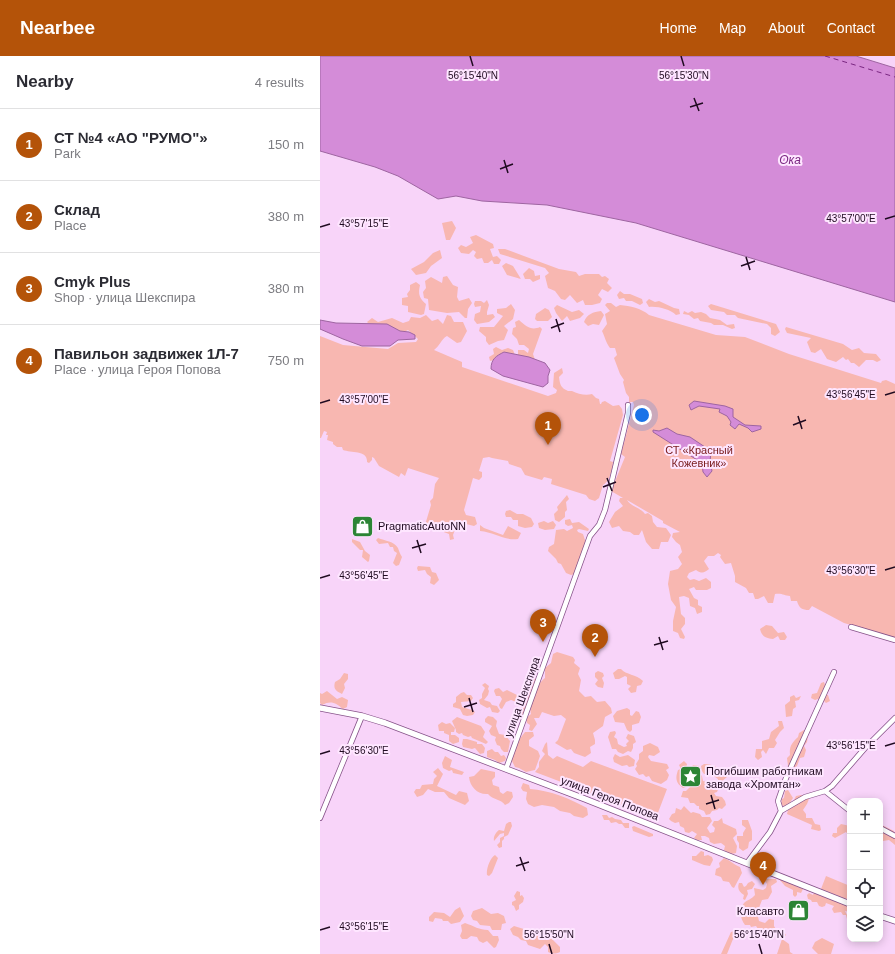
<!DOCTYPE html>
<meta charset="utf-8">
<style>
body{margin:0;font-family:Helvetica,sans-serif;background:#f2f2f3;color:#2b2b33}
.controls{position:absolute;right:12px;bottom:12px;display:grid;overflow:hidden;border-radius:8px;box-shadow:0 2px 10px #0003}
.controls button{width:36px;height:36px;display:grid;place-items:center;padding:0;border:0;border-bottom:1px solid #e1e1e2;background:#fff;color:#2b2b33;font:20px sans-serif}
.you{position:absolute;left:322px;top:359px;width:14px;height:14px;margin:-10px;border:3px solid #fff;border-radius:50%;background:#1a73e8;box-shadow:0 0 0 6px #1a73e833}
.badge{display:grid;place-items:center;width:26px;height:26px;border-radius:50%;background:#b45309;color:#fff;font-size:13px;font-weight:700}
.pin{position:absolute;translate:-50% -33px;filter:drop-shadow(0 1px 2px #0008)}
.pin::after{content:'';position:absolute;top:21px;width:14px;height:12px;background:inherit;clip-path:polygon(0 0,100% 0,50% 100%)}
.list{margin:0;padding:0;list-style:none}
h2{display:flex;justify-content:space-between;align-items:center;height:52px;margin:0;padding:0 16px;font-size:17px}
h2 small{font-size:13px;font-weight:400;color:#7c7c81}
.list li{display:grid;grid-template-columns:26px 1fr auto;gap:12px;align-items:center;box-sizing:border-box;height:72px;padding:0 16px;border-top:1px solid #e1e1e2}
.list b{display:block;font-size:15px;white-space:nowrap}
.list p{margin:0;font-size:13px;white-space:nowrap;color:#7c7c81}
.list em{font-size:13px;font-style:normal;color:#7c7c81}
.icon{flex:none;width:22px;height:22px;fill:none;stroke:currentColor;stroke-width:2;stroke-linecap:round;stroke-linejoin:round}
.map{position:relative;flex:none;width:575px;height:898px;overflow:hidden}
header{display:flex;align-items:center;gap:24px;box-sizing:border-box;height:56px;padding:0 20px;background:#b45309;color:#fff}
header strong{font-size:19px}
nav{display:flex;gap:22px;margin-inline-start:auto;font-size:14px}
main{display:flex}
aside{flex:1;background:#fff}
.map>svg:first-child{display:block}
.green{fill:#f8b7b1}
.water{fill:#d48cd8;stroke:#9e65a1}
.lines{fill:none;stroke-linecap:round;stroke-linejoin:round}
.ferry{stroke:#7a2681;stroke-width:1;stroke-dasharray:5 4;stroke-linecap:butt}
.minor-casing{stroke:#865289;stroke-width:6}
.tertiary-casing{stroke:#865289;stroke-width:7}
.minor{stroke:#fff;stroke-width:4.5}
.tertiary{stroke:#fff;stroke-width:5.5}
.ticks{fill:none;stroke:#200b21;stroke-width:1.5}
.labels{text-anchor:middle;stroke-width:4;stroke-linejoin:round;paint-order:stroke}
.park-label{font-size:11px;fill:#781a1c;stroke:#fee6ff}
.poi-label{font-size:11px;fill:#200b21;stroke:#fee6ff;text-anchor:start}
.street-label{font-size:11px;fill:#200b21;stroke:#fee6ff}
.water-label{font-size:12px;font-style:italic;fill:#7a2681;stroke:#fee6ff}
.ticks-label{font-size:10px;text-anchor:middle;fill:#200b21;stroke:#fee6ff;stroke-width:4;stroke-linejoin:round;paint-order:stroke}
</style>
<header>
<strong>Nearbee</strong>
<nav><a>Home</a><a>Map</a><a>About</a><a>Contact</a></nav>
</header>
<main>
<aside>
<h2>Nearby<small>4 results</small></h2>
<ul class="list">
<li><span class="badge">1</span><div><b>СТ №4 «АО &quot;РУМО&quot;»</b><p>Park</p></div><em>150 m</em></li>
<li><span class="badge">2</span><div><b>Склад</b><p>Place</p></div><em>380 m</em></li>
<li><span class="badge">3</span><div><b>Cmyk Plus</b><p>Shop · улица Шекспира</p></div><em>380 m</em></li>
<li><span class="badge">4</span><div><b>Павильон задвижек 1Л-7</b><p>Place · улица Героя Попова</p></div><em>750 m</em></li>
</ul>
</aside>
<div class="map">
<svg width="575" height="898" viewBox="0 0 575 898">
<rect width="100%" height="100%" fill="#f8d4f9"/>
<path class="green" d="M 132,165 L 136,172 L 130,184 L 126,184 L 122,167 Z
M 156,179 L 173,188 L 174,192 L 170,193 L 173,201 L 177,200 L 181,204 L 179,208 L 174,208 L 172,204 L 168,207 L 164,207 L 162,202 L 157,203 L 154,200 L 156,196 L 153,194 L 149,198 L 141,197 L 138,192 L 141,189 L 146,191 L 153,187 L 150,181 Z
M 178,193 L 185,193 L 239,213 L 256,216 L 259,220 L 265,218 L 279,218 L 282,221 L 285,220 L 289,223 L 287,227 L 292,232 L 288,236 L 282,233 L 278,239 L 282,243 L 280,247 L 272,249 L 265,249 L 263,244 L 257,247 L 250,239 L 245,244 L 241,243 L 235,235 L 228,232 L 225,220 L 229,217 L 225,212 L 180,198 Z
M 120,194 L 122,202 L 111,210 L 106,217 L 96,219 L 91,213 L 104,206 L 113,197 Z
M 186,207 L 193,210 L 201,223 L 187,219 L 182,210 Z
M 209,212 L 214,215 L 215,220 L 220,219 L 220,223 L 213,226 L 210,223 L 205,223 L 203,218 Z
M 127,220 L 133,229 L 138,231 L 137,241 L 139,245 L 149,242 L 152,247 L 148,253 L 147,262 L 145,262 L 139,256 L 127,257 L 109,254 L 108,243 L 104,242 L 103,236 L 106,232 L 105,225 L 111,221 L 122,227 L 123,221 Z
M 96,226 L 100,229 C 98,238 99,242 106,248 L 104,258 L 101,259 L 88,256 L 88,250 L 82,249 L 82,242 L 88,241 L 87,238 L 90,234 L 90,229 Z
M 300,235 L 304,238 L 310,238 L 322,243 L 323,247 L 320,249 L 312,245 L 306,245 L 304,242 L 299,243 L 297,239 Z
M 329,243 L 335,246 L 339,245 L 354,252 L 359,253 L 360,258 L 356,259 C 350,253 337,250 329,251 L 326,246 Z
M 167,244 L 169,249 L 167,256 L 167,259 L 173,258 L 175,261 L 169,266 L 157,268 L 154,264 L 155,258 L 160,256 L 161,250 L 155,251 L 154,248 L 155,245 L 161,245 L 164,247 Z
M 287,247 L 291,247 L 296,251 L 300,249 C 310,250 321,252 329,259 L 396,279 L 425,281 L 469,298 L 561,327 L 562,325 L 566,324 L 575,328 L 575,582 L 524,567 L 492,550 L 489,554 C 482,554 479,552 477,545 L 471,545 L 470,540 C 464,540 463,537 455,538 L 453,547 L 448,547 L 444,540 L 438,543 L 435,543 L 433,537 L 429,537 L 426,532 L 415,526 L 415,520 L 411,507 L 405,508 L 400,501 L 401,499 L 398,497 L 394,500 L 388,500 L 384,505 L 389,513 C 384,517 382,518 376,514 L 369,517 L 367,521 L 370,524 L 374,523 L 379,525 L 386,522 L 391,526 L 391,532 L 387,534 L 376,534 L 374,531 L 369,533 L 374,542 L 378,544 L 378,549 L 382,551 L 382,556 L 377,558 L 375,552 L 370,550 L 369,542 L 364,540 L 359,541 L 361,558 L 365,562 L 365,568 L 361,573 L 365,581 L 364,583 L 360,582 L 358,577 L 353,575 L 353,565 L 356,551 L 351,544 L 348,528 L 350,515 L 358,513 L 362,508 L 358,501 L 362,496 L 360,489 L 356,486 L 352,481 L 353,477 L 360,476 L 343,467 L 343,465 L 307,444 C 311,451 320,451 325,458 L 328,457 L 332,460 L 333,466 L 337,471 L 346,472 L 351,479 L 348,486 L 341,486 L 339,493 L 332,493 L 326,486 L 322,474 L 319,479 L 314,479 L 310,476 L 303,475 L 299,470 L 292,472 L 289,466 L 295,456 L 303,450 L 299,445 L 300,442 L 303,442 L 291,435 L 305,401 L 301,398 L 314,349 L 313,346 L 309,346 L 309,341 L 306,337 L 303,326 L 304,324 L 300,318 L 294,302 L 297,299 L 295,292 L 290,292 C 286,287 285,281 282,275 L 287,268 L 285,258 L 290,255 L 285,249 Z
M 191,248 L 195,254 L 193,263 L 184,270 L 188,274 L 184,284 L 178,285 L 169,289 L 166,285 L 166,281 L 159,275 L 160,271 L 174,271 L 183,260 L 177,257 L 177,253 L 186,252 Z
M 391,248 L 456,268 L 460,276 L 455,280 L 451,278 L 451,272 L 447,268 L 418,262 L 415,259 L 407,259 L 404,256 L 391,254 L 388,250 Z
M 237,249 L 252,256 L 259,254 L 264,258 L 260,262 L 250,265 L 247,260 L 242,265 L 236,257 L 234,252 Z
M 225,252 L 229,254 L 232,261 L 228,265 L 217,265 L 215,263 L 216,258 Z
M 281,255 L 284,259 L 279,269 L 273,268 L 268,270 L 264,266 C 267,258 273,256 281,255 Z
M 364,255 L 368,257 L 372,255 L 375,257 L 381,256 L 386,258 L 390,262 L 400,264 L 407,269 L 414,268 L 415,272 L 412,273 L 403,269 L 394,269 L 391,267 L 380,265 L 378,262 L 374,263 L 369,259 L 363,258 Z
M 106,259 L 112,265 L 118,263 L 123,268 L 127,259 L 131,260 L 134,266 L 143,266 L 147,275 L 141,286 L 137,287 L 127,280 C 121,283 120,290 114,294 L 142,306 L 142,311 L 228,340 L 236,337 L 237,334 L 233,331 L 234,317 L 242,312 L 243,317 L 239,321 C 240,329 241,332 248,335 L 252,335 C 258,338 266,340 272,338 L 276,342 L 279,343 L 280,348 L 281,348 L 282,346 L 285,345 L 293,350 L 299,349 L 302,353 L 303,359 L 290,405 L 293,406 C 292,414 290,425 283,429 L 279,442 L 275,445 L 269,443 L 266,439 L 231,428 L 232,423 L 224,421 L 222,424 L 205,419 L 201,412 L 189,408 L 188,405 L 172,402 L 169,401 L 163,402 L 159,415 L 162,416 L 162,421 L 159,424 L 153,422 L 144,454 L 146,459 L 155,461 L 157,468 L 154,470 L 138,466 L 133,479 L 134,483 L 130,484 L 129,478 L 113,472 L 110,473 L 105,469 L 111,449 L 110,445 L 113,442 L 115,428 L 119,422 L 88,412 L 85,420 L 81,417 L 79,421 L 59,410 L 54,402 L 52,401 L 52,404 L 49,407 L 47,406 C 48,394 31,397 23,394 L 22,391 L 17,391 L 13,388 L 13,386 L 7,384 L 8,379 L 6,379 L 7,376 L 4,375 L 1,382 L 0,382 L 0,280 L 23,289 L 68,293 L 78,287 L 96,286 L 98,283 L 88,274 L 82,277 L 51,270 L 47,266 L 52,262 L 58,266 L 72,262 L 83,267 L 89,265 L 91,261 L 100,262 Z
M 199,264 C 206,270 211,275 220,271 L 222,273 L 213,298 L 215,304 L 198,300 L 198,294 L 204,294 L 208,297 L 209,293 L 204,289 L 199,289 L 197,283 L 192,278 L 193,272 L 196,271 L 195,266 Z
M 466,271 L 523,288 L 532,294 L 539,292 L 544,297 L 556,298 L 561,304 L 557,306 L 553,304 L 546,304 L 539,311 L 534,307 L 531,307 L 528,303 L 526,304 L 523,301 L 516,306 L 507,303 L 501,293 L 495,297 L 491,296 L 487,286 L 491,282 L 467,277 L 465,273 Z
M 176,291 L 182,294 L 188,292 L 193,294 L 195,299 L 170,305 L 169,301 L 174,298 L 173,293 Z
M 247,439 L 249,443 L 246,446 L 247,454 L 245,456 L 245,461 L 239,466 L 235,464 L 234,458 L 238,454 L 237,451 Z
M 190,454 L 197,458 L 203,458 L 211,462 L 214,468 L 212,471 L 205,472 L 198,470 L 198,464 L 193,464 L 191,461 L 186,461 L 185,458 L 186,455 Z
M 250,463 L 252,467 L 259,466 L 269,473 L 268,475 L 259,473 L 257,474 L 258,476 L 263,478 L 266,487 L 255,518 L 251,519 L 246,517 L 241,508 L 238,507 L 236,503 L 228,495 L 229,491 L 234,488 L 236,474 L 244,473 L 247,475 L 253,472 L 252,469 L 248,470 L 245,468 L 245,464 Z
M 224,465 L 228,467 L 233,465 L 236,469 L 234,473 L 225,474 L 219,472 L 218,467 Z
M 160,469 L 164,472 L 183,479 L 188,470 L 201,477 L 198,483 C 184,485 174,476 160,475 Z
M 58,482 C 65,485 74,485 78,492 C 79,495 80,498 82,501 L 79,509 L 76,510 L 73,507 L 77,497 L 74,495 L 73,491 L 70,491 L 68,487 L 59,488 L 56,484 Z
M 32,483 L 40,486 L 45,495 L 50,499 L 49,505 L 48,506 L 42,501 L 43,494 L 40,494 L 32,486 Z
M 98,510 L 110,511 L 112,516 L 116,517 L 119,524 L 114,529 L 110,527 L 111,521 L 107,518 L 105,514 L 98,515 L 97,512 Z
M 446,569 L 452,570 L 458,577 L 464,576 L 467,581 L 465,584 L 460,584 L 458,580 L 453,583 C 446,582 442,581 440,573 Z
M 237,596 L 253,601 L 255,604 L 254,607 L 260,612 L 258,618 L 261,624 L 259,635 L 265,641 L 271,640 L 277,646 L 285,645 L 291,652 L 292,657 L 285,661 L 283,670 L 273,677 L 275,684 L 275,688 L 270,691 L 271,697 L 265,701 L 254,697 L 251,693 L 247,694 L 235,687 L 238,684 L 246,663 L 241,659 L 234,660 L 222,656 L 219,662 L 214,662 L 217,668 L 212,675 L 209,674 L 210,669 L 207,667 L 206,662 L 211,658 C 208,649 217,627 225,622 L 225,612 L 231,607 L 233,598 Z
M 298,613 L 301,613 C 306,619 316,618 323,625 L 321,629 L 317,630 L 316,636 L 311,637 L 308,633 L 311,630 L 307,628 L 307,621 L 305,620 L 299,623 L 295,623 L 293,617 Z
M 278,615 L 283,617 L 284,620 L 282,622 L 284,627 L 283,632 L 278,631 L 275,628 L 278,624 L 275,621 L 275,617 Z
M 24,617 L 28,618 L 28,623 L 24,628 L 25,632 L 22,638 C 16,635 13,633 15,626 L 20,623 Z
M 215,620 L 216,625 L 214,626 L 215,632 L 210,638 L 211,642 L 203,661 L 199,657 L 203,644 L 206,639 L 205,631 L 206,627 L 209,626 L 212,622 Z
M 504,626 L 505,629 L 503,637 L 508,639 L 510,645 L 506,647 L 501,642 L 495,644 L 491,642 L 492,638 L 497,637 L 501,627 Z
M 165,627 L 169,630 L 168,633 L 169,635 L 168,639 L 164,644 L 170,646 L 172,649 L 177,650 L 180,655 L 178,657 L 172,656 L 170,651 L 167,652 L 160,648 L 159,644 L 162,642 L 162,638 L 165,632 L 162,629 Z
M 179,632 L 183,636 L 187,634 L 199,640 L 199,645 L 196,646 L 191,644 L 186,646 L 182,653 L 180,652 L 179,649 L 182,643 L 180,640 L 176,640 L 174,635 L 175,633 Z
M 7,635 L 17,643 L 22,641 L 28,644 L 27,651 L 23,653 C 16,647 11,644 2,649 L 0,647 L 0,637 L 2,638 Z
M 144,636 L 147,639 L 151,639 L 153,642 L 151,645 L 141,646 L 142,651 L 152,654 L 155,656 L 153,659 L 147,660 L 143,659 L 140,653 L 133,651 L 133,648 L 136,646 L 136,641 L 141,637 Z
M 474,639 L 476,642 L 481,640 L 479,644 L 475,645 L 476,651 L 473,653 L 472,660 L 466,661 L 465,649 L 470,645 L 470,641 Z
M 307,652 L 310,654 L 310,659 L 312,660 L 316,655 L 319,656 L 321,661 L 319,667 L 312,669 L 312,674 L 310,676 L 307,674 L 304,667 L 295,666 L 293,660 L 297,655 Z
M 168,660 L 173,661 L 177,665 L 176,670 L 179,678 L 185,679 L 190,685 L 188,696 L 184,696 L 181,693 L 180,690 L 177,689 L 175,684 L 176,681 L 171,679 L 169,675 L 172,670 L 165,666 L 165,663 Z
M 137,661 L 161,670 L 165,676 L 163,681 L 168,686 L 166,688 L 152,682 L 151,680 L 148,681 L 143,679 L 142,677 L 139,678 L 136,676 L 136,674 L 132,665 Z
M 458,665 L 462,665 L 464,672 L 460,676 L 455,684 L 457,687 L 454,692 L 449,692 L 446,698 L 443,694 L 441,696 L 442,701 L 438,704 L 435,701 L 436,693 L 442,693 L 442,685 L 449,683 L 451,676 L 459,670 Z
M 122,666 L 126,668 L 130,667 L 135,672 L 134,676 L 131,676 L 131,679 L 135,679 L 139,682 L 139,686 L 133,688 L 129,685 L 129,679 L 124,677 L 124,675 L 119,675 L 118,669 Z
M 484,674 L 488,680 L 487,686 L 484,690 L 486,694 L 484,701 L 480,702 L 477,710 L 472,713 L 468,710 L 467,702 L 470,699 C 469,690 472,687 478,681 L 479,677 Z
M 295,675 L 296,677 L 294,681 L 297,683 L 298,688 L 304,691 L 307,690 L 306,688 L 309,685 L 306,682 L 308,678 L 314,680 L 316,686 L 313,688 L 313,692 L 311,696 L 308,695 L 303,698 L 298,696 L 296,693 L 292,693 L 288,681 L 290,676 Z
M 205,676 L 213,676 L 214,680 L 209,684 L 209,690 L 218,695 L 220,700 L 215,714 L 206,716 L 199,712 L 195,711 L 191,703 L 198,685 Z
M 143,683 L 147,683 L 157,686 L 157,688 L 162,688 L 165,692 L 164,697 L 160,698 L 155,692 L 152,693 L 143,691 L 142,688 Z
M 227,686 L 228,699 L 233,703 L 237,700 L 263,711 L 271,705 L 347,733 L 336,762 L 215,716 L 219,711 L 219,706 L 225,698 L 222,695 L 225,688 Z
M 330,687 L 338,691 L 340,696 L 334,700 L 329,699 L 328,701 L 331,705 L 347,708 L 349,712 L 346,714 L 349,719 L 347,724 L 341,728 L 332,725 L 329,720 L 326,721 L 323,718 L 319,719 L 315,713 L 317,710 L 316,708 L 319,703 L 319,698 L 323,695 L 323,690 Z
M 172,693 L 175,696 L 178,696 L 181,700 L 184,699 L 186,702 L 185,705 L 179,707 L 175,704 L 167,701 L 167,695 Z
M 295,698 L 300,701 L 308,699 L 315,704 L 314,710 L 309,711 L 307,709 L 302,710 L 294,706 L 293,702 Z
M 125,700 L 132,704 L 130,711 L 144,716 L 142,719 L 133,717 L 132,714 L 129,715 L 123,712 L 122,707 Z
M 364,705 L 367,708 L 366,713 L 363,715 L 363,719 L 361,721 L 367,727 L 366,731 L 363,732 C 356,727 355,723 358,714 L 361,713 L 359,709 Z
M 384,708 C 394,708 400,713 407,718 L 407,721 L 401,726 L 397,736 L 394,737 L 396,740 L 402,741 L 405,745 L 406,749 L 402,753 L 399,752 L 397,754 L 392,755 L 390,758 L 386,759 L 384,755 L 379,753 L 379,750 L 377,750 L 374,747 L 370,747 L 368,742 L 361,741 L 363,735 L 366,735 L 370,731 L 368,722 L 373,718 L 371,712 L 373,709 L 379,710 L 380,718 L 382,720 L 383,725 L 387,726 L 388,730 L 392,729 L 395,726 L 398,726 L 398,723 L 391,718 L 384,718 L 382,715 L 381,710 Z
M 118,712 L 123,718 L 117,730 L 136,739 L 139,735 L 147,737 L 149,745 L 145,749 L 129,742 L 124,736 L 115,736 L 108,733 L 103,739 L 97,741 L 94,736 L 96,733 L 100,733 L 102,729 L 113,728 L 114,723 L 117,720 L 113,716 Z
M 161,713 L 175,716 L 175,721 L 172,724 L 173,729 L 179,731 L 180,736 L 183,738 L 187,735 L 192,736 L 193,741 L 189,747 L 185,749 C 181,743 173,744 168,738 C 158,739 150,731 149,721 L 154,720 Z
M 203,727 L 209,729 L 210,733 C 229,734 251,743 267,752 L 268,759 L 263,762 L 254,760 L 250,757 L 240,755 L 234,751 L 222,749 L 214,751 L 208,748 L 206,743 L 207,736 L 203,735 L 201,732 Z
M 468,734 L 473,742 L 467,751 L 461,749 L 462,743 L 464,742 L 465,735 Z
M 481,739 L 488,741 L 489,743 L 487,748 L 483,754 L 486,758 L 486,762 L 492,762 L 495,768 L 500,769 L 501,774 L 499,775 L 491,773 L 492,769 L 467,758 L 468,754 L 475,748 L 474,744 L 476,740 Z
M 364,750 L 371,757 L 373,756 L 380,758 L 382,761 L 390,761 L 392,765 L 387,772 L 390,777 L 394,776 L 395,772 L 392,769 L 394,765 L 398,765 L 402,762 L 403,767 L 416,773 L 417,778 L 413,782 L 417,790 L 416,797 C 410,799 408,797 404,794 L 405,790 L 401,787 L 394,788 L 390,786 L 389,782 L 385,780 L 381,780 L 382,784 L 377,784 L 374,782 L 377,778 L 372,775 L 369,777 L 365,776 L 364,772 L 360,770 L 359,766 L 355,767 L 351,765 L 349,763 L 352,758 L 355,757 L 356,752 L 361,754 Z
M 282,759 L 287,759 L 289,762 L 292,761 L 295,763 L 301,764 L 303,767 L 309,767 L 309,772 L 305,772 L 302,768 L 299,768 L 296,766 L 291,767 L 289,764 L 284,764 Z
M 422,764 L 428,764 L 432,775 L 432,784 L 429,786 L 428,792 L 423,795 L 419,792 L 419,787 L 417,784 L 417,780 L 423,780 L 423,777 L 426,772 L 422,769 Z
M 189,766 L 191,766 L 192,770 L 188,779 L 184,781 L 184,783 L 182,785 L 182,791 L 179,792 L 177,789 L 180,786 L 180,782 L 184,780 L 184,777 L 180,778 L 174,785 C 173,781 176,776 179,774 L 184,775 L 186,768 Z
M 521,768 L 530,770 L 530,781 L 526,776 L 515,782 L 512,780 L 513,777 L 517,777 L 517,772 Z
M 560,768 L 574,775 L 575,779 L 573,781 L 575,783 L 575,789 L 569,784 L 563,785 L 560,782 Z
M 314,770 L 333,778 L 333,780 L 329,781 L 313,775 L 312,771 Z
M 381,795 L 384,796 L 384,800 L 388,799 L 392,801 L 393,804 L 390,810 L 384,809 L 372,804 L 372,800 L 376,800 Z
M 175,799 L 178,802 L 172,817 L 169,820 L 167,819 C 166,813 170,802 175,799 Z
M 404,802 C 410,804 414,809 420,811 L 422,817 L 414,832 L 412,831 L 409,826 L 403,825 L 401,821 L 395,819 L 396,813 L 400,811 L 399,807 Z
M 506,820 L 530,830 L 530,841 L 526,843 L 501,833 Z
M 446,823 L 456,823 L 457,826 L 451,830 L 452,836 L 448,843 L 442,844 L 437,857 L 439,865 L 445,867 L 449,863 L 454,864 L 454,870 L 457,875 L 464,876 L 466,879 L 464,881 L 458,882 L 457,878 L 451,878 L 448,874 L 438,873 L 436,870 L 431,871 L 430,869 L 425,869 C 420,863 419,853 424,847 C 427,844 432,843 435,839 L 434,832 L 443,834 L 446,832 L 447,828 L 444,824 Z
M 459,823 L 483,833 L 481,837 L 477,836 L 477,839 L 475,841 L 473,839 L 473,834 L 465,830 Z
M 432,825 L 435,828 L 432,833 L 427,834 L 428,838 L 425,844 L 423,843 L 424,839 C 419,836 417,832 419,827 L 422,827 L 424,831 L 426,830 L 428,827 Z
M 197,835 L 200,836 L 200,840 L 202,839 L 204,842 L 203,846 L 199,849 L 199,853 L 196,855 L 194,850 L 192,849 L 192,846 L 196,844 L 194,840 Z
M 489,837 L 493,839 L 494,837 L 530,851 L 530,856 L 525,855 L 527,859 L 530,857 L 530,862 L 527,863 L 526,859 L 523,859 L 521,856 L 514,857 L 512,853 L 514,850 L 506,847 L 505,850 L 502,851 L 499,850 L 497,846 L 492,846 L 491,844 L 488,843 L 487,839 Z
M 140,851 L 144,860 L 140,866 L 131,868 L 128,865 L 123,865 L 122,863 L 115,862 L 113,866 L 109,865 L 109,861 L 114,856 L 124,857 L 130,861 L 135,854 Z
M 162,852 L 171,858 L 178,857 L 184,860 L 186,867 L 182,868 L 181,874 L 172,874 L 170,870 L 160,869 L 157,865 L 153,864 L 151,860 L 153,855 Z
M 145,867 C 154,870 159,874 168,874 L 173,880 L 178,880 L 179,884 L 176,891 L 174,892 L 167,885 L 163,887 L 159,885 L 157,881 L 151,880 L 147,883 L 142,883 L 140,880 L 142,875 L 141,869 Z
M 194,870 L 207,874 L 209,880 L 216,879 L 225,883 L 230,881 L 240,891 L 240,896 C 235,898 233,898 228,896 L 228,891 L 225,888 L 220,893 L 208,889 L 206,885 L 201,884 L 198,881 L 193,879 L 190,873 Z
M 414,875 L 415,878 L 407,898 L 401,898 L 411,876 Z
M 502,882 L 514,888 L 511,898 L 498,898 L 492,892 L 495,886 Z
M 462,883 L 469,888 L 470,896 L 473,898 L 457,898 Z"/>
<path class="water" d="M 0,0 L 536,0 L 575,12 L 575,246 L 316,167 L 227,149 L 162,145 L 136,140 L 118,143 L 78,120 L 55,111 L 0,95 Z
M 0,264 L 16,267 L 67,268 L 80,275 L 89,276 L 95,279 L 95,283 L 78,284 L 70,290 L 42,290 L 23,283 L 0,273 Z
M 184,296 L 209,301 L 225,307 L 230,314 L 228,320 L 228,327 L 223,331 L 183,320 L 171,313 C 171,303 176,300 184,296 Z
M 374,345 L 405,350 L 413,353 L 413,361 L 425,369 L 441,370 L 441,373 L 432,376 L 428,372 L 419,368 L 415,373 L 410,369 L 411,366 L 407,360 L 399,356 L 400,353 L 379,350 L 371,354 L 369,349 Z
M 347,372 L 357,378 L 370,381 L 391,395 L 390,406 L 392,415 L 387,421 L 383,416 L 382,407 L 333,376 L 333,374 L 339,375 Z"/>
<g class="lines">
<path class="ferry" d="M 505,0 L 575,21"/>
<defs>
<path id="minor" d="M 531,571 L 575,584
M 186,713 L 270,480 L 279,469 L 285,454 L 308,357 L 308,349
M 505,735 L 530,755
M 461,755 L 458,745 L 466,722 L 514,616
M 0,762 L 42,660
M 560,772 L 575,780
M 427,807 L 450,776 L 461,755 L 485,741 L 505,735 L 512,730 L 545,692 L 575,662"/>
<path id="tertiary" d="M 0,652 L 42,660 L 65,667 L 265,743 L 530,848
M 560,860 L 575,865"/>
</defs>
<use href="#minor" class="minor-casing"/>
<use href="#tertiary" class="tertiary-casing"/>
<use href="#minor" class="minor"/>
<use href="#tertiary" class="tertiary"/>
</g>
<path class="ticks" d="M 150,0 L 153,10M 361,0 L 364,10M 374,42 L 379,55M 370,51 L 383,47M 184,104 L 188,117M 180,113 L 193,108M 565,163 L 575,160M 0,171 L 10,168M 426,201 L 430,214M 421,210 L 435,205M 236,263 L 240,276M 231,272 L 244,267M 565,339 L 575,336M 0,347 L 10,344M 478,360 L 482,373M 473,369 L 486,364M 287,422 L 292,435M 283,431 L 296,426M 97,484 L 101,497M 92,492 L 106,488M 565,514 L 575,511M 0,522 L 10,519M 339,581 L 343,594M 334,589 L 348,585M 149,642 L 153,656M 144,651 L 157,647M 565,690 L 575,687M 0,698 L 10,695M 391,739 L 395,753M 386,748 L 399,744M 200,801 L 205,815M 196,810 L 209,806M 0,874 L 10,871M 229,888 L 232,898M 439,888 L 442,898"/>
<defs>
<symbol id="shop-square" viewBox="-11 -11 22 22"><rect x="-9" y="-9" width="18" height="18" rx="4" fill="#2c8535" stroke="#fee6ff"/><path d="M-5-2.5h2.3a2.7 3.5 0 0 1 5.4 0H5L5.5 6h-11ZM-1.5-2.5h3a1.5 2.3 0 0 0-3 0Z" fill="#fff"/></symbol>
<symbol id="sight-square" viewBox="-11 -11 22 22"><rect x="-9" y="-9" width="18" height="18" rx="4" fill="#2c8535" stroke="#fee6ff"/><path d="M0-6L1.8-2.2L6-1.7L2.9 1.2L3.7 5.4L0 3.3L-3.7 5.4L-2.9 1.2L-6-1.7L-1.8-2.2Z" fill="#fff"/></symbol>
</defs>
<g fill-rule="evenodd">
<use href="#shop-square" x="30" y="458" width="25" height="25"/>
<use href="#sight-square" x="358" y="708" width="25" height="25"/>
<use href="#shop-square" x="466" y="842" width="25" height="25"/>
</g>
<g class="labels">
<g class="park-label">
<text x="379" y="398">СТ «Красный<tspan x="379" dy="13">Кожевник»</tspan></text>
</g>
<g class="poi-label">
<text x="58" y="474">PragmaticAutoNN</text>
<text x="386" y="719">Погибшим работникам<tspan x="386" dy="13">завода «Хромтан»</tspan></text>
<text x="464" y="859" text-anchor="end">Класавто</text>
</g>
<g class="street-label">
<text transform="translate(202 641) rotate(-70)" y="4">улица Шекспира</text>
<text transform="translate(290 742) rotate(21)" y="4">улица Героя Попова</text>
</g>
<g class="water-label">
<text x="470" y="108">Ока</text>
</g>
</g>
<g class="ticks-label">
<text x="153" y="23">56°15'40"N</text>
<text x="364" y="23">56°15'30"N</text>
<text x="531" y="166">43°57'00"E</text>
<text x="44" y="171">43°57'15"E</text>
<text x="531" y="342">43°56'45"E</text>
<text x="44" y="347">43°57'00"E</text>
<text x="531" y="518">43°56'30"E</text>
<text x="44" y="523">43°56'45"E</text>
<text x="531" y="693">43°56'15"E</text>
<text x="44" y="698">43°56'30"E</text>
<text x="44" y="874">43°56'15"E</text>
<text x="229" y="882">56°15'50"N</text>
<text x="439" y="882">56°15'40"N</text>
</g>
</svg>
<div class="controls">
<button>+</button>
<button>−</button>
<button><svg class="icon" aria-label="locate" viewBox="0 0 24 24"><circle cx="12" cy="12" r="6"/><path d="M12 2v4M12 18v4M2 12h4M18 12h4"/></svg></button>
<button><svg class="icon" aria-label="layers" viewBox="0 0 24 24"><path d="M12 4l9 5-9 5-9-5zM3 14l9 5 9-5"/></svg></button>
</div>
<div class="you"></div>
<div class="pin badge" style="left:228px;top:389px">1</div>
<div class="pin badge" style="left:275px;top:601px">2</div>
<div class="pin badge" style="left:223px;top:586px">3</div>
<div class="pin badge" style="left:443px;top:829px">4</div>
</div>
</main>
